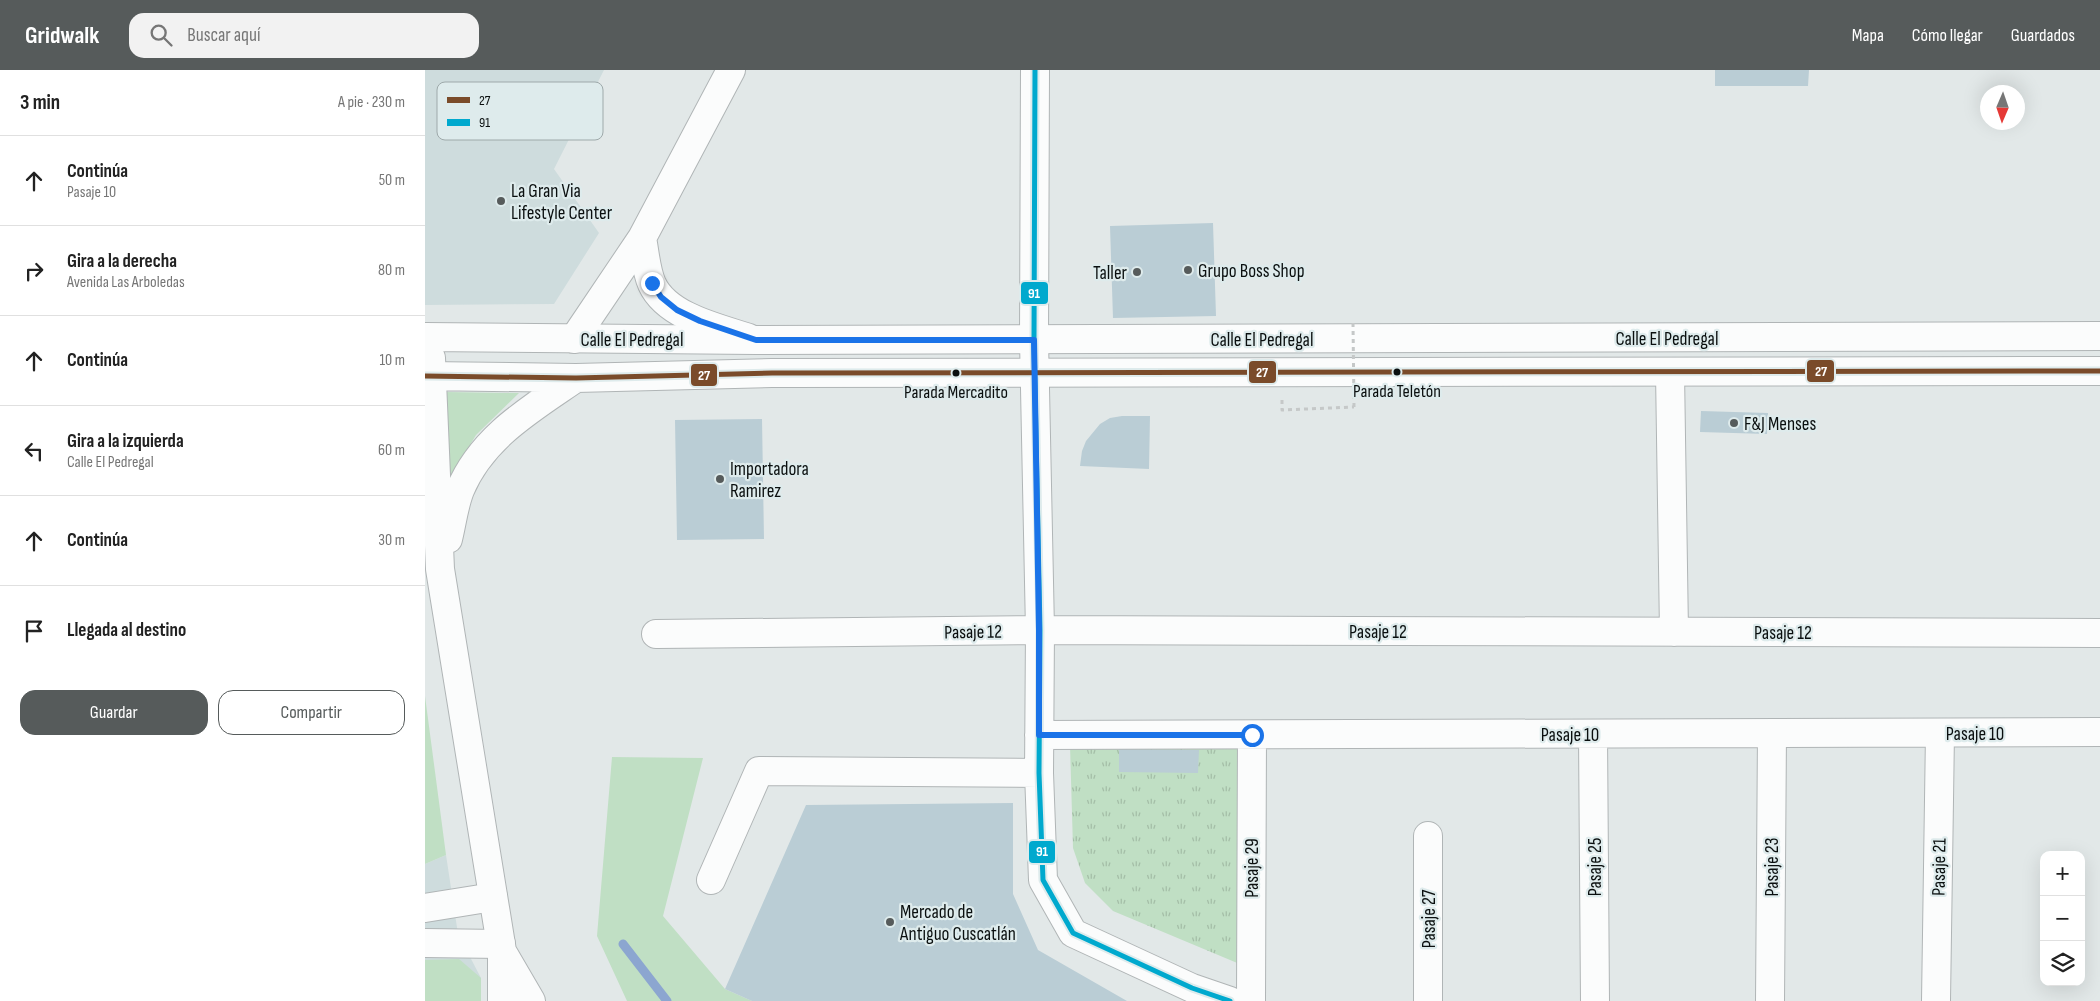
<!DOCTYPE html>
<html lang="es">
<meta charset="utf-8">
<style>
body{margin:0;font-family:"Sofia Sans Condensed",sans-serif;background:#f2f2f2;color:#222}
.controls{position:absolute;right:15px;bottom:15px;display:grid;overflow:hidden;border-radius:10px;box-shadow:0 5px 20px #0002}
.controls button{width:45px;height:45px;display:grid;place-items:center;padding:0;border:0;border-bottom:1px solid #e0e0e0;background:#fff;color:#222;font:25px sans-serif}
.compass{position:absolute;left:1555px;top:15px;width:45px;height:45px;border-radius:50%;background:#fff;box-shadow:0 5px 20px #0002;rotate:182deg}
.stop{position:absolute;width:15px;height:15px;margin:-11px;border:4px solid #1a73e8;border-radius:50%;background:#fff}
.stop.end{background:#1a73e8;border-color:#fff;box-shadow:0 1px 5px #0008}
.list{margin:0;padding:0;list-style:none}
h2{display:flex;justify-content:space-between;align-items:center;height:65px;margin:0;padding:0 20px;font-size:21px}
h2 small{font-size:16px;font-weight:400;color:#767676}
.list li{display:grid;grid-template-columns:32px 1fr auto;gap:15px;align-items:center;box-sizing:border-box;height:90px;padding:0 20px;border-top:1px solid #e0e0e0}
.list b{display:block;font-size:19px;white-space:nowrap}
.list p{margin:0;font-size:16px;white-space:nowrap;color:#767676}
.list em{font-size:16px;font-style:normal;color:#767676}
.actions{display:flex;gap:10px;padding:15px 20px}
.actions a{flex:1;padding:11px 0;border:1px solid #565b5b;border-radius:15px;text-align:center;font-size:18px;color:#565b5b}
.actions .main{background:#565b5b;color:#fff}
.icon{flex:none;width:28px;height:28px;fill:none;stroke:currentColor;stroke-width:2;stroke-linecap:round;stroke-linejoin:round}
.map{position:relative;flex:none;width:1675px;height:931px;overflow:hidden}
header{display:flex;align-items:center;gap:30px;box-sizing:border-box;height:70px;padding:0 25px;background:#565b5b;color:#fff}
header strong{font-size:24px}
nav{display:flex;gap:28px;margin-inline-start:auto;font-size:18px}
.search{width:350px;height:45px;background:#f2f2f2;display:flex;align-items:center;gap:12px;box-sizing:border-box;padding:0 18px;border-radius:15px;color:#767676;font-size:19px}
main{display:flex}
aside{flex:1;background:#fff}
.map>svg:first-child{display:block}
.built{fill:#cedcdd}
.grass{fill:#c0dfc4}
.park{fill:url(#park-tufts)}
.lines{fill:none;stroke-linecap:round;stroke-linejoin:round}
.stream{stroke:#8ca6d0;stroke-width:9}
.building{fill:#bacdd5}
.minor-casing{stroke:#b0b5b6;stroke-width:30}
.major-casing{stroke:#b0b5b6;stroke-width:30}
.path{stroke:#c5c8c8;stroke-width:3;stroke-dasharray:4 4;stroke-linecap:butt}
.minor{stroke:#fbfcfc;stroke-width:28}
.major{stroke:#fbfcfc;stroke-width:28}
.path-bridge{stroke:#c5c8c8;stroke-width:3;stroke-dasharray:4 4;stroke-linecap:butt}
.bus-1-casing{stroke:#deebec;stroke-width:9}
.bus-2-casing{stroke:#deebec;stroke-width:9}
.bus-1{stroke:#7a4b2a;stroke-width:5}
.bus-2{stroke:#00a9ce;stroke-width:5}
.route{stroke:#1a73e8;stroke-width:6}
.poi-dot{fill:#565b5b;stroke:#deebec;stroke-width:2}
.bus-dot{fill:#0a0f0f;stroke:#deebec;stroke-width:2}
.labels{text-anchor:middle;stroke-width:4.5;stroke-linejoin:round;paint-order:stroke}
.bus-label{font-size:18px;fill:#0a0f0f;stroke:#deebec}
.poi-label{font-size:19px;fill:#0a0f0f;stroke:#deebec;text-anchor:start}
.street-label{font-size:19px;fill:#0a0f0f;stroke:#deebec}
.key{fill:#deebec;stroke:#9ea9aa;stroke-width:1}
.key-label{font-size:14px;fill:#0a0f0f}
.line-badge{stroke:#deebec;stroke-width:2}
.badge-label{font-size:14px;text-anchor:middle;font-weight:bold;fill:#fff}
</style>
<header>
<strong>Gridwalk</strong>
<div class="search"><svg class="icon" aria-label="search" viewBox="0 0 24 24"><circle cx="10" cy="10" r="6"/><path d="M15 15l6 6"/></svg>Buscar aquí</div>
<nav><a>Mapa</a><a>Cómo llegar</a><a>Guardados</a></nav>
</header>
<main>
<aside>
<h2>3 min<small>A pie · 230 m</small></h2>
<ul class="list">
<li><svg class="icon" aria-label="ahead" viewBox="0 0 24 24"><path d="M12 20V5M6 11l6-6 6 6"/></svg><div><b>Continúa</b><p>Pasaje 10</p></div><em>50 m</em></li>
<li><svg class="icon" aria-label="right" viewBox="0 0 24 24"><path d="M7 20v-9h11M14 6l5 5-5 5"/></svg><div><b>Gira a la derecha</b><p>Avenida Las Arboledas</p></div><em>80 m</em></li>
<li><svg class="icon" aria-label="ahead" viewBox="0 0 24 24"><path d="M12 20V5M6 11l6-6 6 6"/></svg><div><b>Continúa</b></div><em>10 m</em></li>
<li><svg class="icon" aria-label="left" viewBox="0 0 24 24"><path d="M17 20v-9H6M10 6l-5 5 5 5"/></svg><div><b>Gira a la izquierda</b><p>Calle El Pedregal</p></div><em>60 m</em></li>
<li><svg class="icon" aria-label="ahead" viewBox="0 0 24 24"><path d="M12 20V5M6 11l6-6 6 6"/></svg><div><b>Continúa</b></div><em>30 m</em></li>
<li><svg class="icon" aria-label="arrive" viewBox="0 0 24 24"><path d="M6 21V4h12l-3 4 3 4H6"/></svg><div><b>Llegada al destino</b></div></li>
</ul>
<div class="actions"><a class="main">Guardar</a><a>Compartir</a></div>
</aside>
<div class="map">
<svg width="1675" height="931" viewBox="0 0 1675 931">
<defs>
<pattern id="park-tufts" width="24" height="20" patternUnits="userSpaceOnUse" patternTransform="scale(1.25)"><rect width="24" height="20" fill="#c0dfc4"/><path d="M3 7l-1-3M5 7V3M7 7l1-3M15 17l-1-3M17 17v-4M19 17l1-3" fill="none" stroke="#a4bea7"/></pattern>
</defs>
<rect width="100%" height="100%" fill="#e2e8e8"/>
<path class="built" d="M 0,0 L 179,0 L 129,99 L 174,163 L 129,234 L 0,235 Z
M 21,785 L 33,864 L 56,908 L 56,931 L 0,931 L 0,794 Z"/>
<path class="grass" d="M 21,322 L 94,323 L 51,365 L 20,417 Z
M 0,626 L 21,785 L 0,794 Z
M 187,687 L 278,688 L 238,846 L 300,919 L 327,931 L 202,931 L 172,866 Z
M 34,889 L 56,908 L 56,931 L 0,931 L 0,890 Z"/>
<path class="park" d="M 645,675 L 817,675 L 817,895 L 688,841 L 660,813 L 648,778 Z"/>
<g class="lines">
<path class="stream" d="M 198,874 L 242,931"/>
</g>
<path class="building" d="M 1290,0 L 1384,0 L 1383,16 L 1290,16 Z
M 788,153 L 791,246 L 688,248 L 685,156 Z
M 1276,341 L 1343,343 L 1342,364 L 1275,362 Z
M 697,346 L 725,346 L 724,399 L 655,396 L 657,381 L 661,371 L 675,354 L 685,348 Z
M 337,349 L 339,469 L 252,470 L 250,350 Z
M 694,679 L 774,680 L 773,703 L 694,702 Z
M 588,733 L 588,824 L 613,880 L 702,931 L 327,931 L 300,919 L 381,735 Z"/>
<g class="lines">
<defs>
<path id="minor" d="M 610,0 L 609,270 L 615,560 L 614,703 L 618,810 L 648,863 L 767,918 L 805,931
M 217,168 C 220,183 221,201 227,214 C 242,247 294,258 324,268
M 149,269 L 217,168 L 306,0
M 1245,302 L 1249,562
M 231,564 L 615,560 L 1675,563
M 1168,664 L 1170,931
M 614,665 L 1675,662
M 1003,766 L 1003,931
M 286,810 L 334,701 L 614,703
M 0,838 L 68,827
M 0,873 L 76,874
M 826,931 L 827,665
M 1345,931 L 1347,663
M 1511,931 L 1515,663"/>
<path id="major" d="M 0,267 L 331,270 L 1675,266
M 6,288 L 15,499 L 77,881 L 77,931
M 0,306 L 151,308 L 347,303 L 1675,301
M 23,469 C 27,453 29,435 35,420 C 57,367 106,339 151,308
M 78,883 L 106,931"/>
</defs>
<use href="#minor" class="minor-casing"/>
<use href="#major" class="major-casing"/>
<path class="path" d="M 857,330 L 857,340 L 929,337"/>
<use href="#minor" class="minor"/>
<use href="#major" class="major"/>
<path class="path-bridge" d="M 928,253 L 929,337"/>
<defs>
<path id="bus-1" d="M 0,306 L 151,308 L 347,303 L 1675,301"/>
<path id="bus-2" d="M 610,0 L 609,270 L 615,560 L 614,703 L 618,810 L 648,863 L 767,918 L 805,931"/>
</defs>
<use href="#bus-1" class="bus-1-casing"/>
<use href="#bus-2" class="bus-2-casing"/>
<use href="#bus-1" class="bus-1"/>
<use href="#bus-2" class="bus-2"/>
</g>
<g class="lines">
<path class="route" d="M 227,213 L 236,227 L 252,240 L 275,251 L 331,270 L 609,270 L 614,560 L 614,665 L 827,665"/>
</g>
<g class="poi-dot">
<circle cx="76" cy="131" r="5"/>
<circle cx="763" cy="200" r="5"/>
<circle cx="712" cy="202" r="5"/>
<circle cx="1309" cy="353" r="5"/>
<circle cx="295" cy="409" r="5"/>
<circle cx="465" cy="852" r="5"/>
</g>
<g class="bus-dot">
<circle cx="972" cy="302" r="4.5"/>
<circle cx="531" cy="303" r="4.5"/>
</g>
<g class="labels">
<g class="bus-label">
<text x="972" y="327">Parada Teletón</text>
<text x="531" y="328">Parada Mercadito</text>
</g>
<g class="poi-label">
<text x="86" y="127">La Gran Via<tspan x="86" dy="22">Lifestyle Center</tspan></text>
<text x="773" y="207">Grupo Boss Shop</text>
<text x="702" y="209" text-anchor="end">Taller</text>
<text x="1319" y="360">F&amp;J Menses</text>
<text x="305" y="405">Importadora<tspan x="305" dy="22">Ramirez</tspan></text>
<text x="475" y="848">Mercado de<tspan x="475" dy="22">Antiguo Cuscatlán</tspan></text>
</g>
<g class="street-label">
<text x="1242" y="275">Calle El Pedregal</text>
<text x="207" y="276">Calle El Pedregal</text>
<text x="837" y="276">Calle El Pedregal</text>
<text transform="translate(548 561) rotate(-1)" y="7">Pasaje 12</text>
<text x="953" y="568">Pasaje 12</text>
<text x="1358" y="569">Pasaje 12</text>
<text x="1550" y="670">Pasaje 10</text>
<text x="1145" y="671">Pasaje 10</text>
<text transform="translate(1169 797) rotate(-90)" y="7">Pasaje 25</text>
<text transform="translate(1346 797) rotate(-90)" y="7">Pasaje 23</text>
<text transform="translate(1513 797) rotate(-89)" y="7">Pasaje 21</text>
<text transform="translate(826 798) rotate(-90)" y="7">Pasaje 29</text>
<text transform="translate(1003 849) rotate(-90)" y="7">Pasaje 27</text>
</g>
</g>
<rect x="12" y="12" width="166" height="58" rx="8" class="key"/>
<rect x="22" y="27" width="23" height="6" fill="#7a4b2a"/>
<rect x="22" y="49" width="23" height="7" fill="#00a9ce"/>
<g class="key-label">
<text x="54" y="35">27</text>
<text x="54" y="57">91</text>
</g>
<g class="line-badge">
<rect x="595" y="211" width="29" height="24" rx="5" fill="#00a9ce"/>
<rect x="1381" y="289" width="29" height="24" rx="5" fill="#7a4b2a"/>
<rect x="823" y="290" width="29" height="24" rx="5" fill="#7a4b2a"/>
<rect x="265" y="293" width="28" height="24" rx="5" fill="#7a4b2a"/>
<rect x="603" y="770" width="28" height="24" rx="5" fill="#00a9ce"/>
</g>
<g class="badge-label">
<text x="609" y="228">91</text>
<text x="1396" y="306">27</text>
<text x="837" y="307">27</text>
<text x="279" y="310">27</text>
<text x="617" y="786">91</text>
</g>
</svg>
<div class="controls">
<button>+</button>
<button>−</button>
<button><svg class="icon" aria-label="layers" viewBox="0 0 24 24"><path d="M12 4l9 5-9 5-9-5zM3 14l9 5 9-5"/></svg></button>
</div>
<svg class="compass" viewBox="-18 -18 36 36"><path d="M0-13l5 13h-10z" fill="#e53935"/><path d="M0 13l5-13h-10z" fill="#767676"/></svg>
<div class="stop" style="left:827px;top:665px"></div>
<div class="stop end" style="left:227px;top:213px"></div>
</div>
</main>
